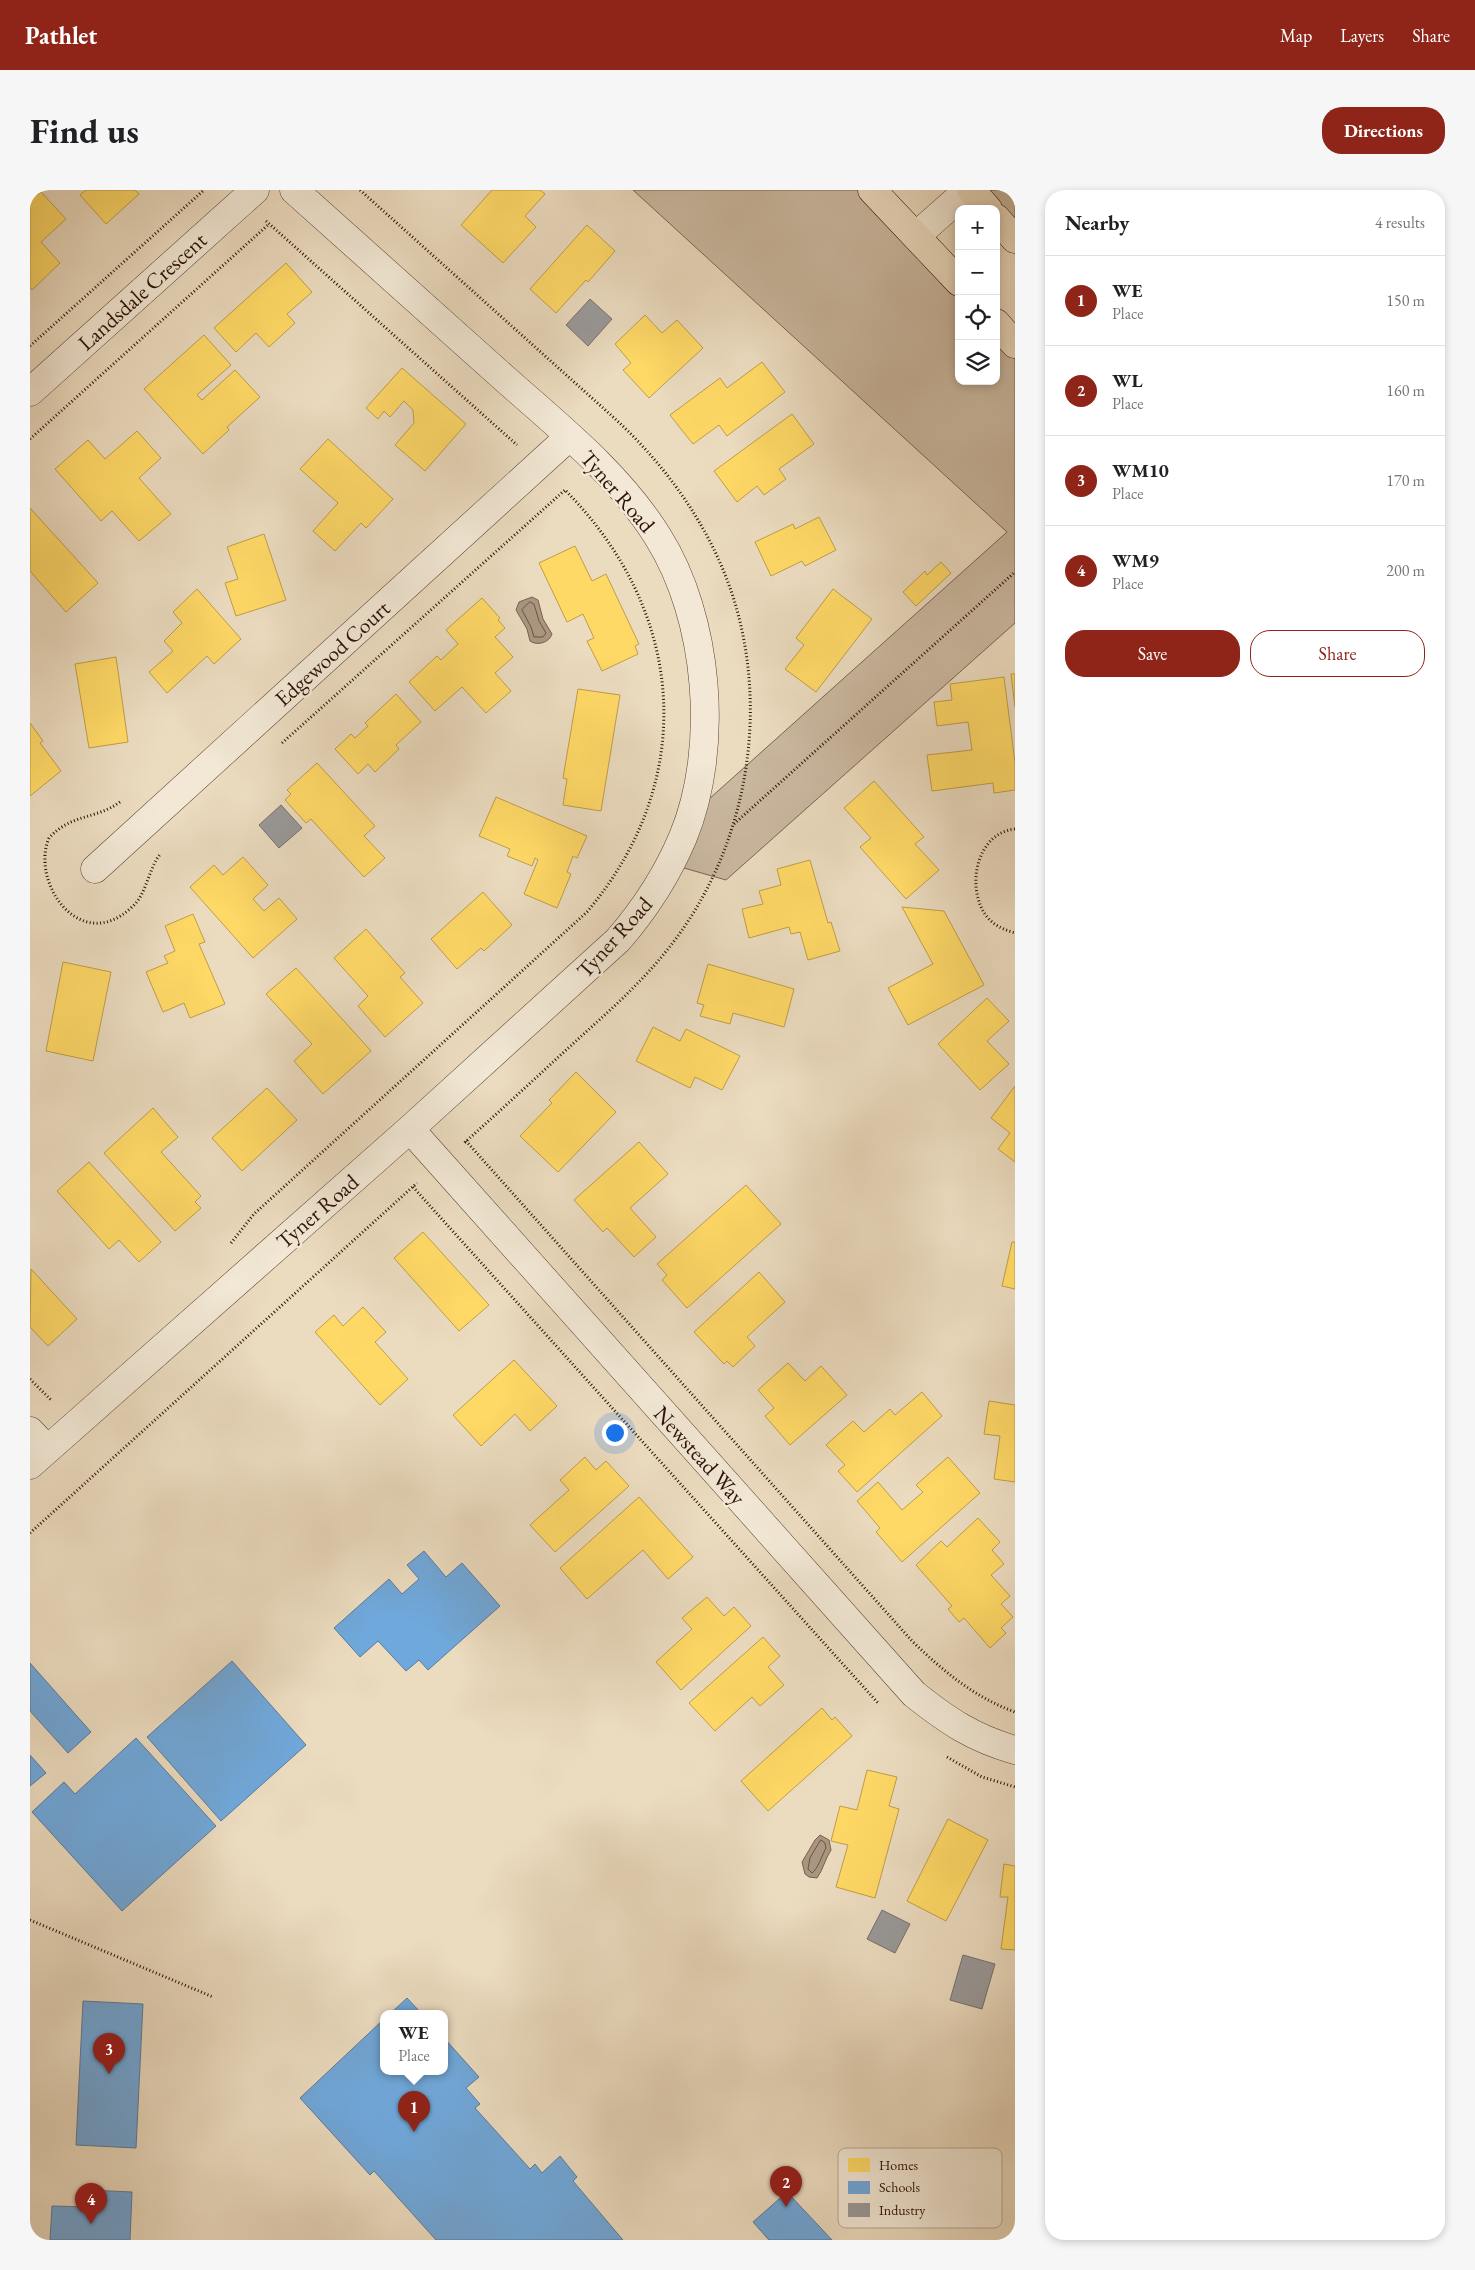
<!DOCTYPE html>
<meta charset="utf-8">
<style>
body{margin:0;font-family:"EB Garamond",serif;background:#f6f6f6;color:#202124}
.controls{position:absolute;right:15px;top:15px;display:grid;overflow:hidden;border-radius:10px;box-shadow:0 2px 8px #0003}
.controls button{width:45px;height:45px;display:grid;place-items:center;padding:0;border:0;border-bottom:1px solid #e0e0e0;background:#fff;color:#202124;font:25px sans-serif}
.you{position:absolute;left:584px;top:1242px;width:18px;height:18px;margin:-12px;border:4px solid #fff;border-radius:50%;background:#1a73e8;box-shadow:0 0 0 8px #1a73e833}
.badge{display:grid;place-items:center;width:32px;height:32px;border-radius:50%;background:#8f2418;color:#fff;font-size:16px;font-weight:700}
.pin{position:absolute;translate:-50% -41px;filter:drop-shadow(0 1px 2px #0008)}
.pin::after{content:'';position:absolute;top:26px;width:18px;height:15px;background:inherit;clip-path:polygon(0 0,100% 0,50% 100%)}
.popup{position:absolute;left:350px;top:1820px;width:68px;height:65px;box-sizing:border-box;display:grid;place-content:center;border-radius:10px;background:#fff;filter:drop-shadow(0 1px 4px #0005);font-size:16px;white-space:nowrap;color:#757577}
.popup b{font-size:19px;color:#202124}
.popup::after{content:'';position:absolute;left:50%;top:100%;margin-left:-10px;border:10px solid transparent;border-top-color:#fff}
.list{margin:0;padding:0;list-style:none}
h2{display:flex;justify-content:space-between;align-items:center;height:65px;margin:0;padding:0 20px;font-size:21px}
h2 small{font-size:16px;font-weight:400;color:#757577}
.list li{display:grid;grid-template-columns:32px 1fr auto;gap:15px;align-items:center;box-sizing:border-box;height:90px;padding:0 20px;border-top:1px solid #e0e0e0}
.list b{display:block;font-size:19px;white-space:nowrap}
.list p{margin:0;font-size:16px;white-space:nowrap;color:#757577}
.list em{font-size:16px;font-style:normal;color:#757577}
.actions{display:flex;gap:10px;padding:15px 20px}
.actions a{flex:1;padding:11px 0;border:1px solid #8f2418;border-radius:20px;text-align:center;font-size:18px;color:#8f2418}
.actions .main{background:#8f2418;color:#fff}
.icon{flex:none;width:28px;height:28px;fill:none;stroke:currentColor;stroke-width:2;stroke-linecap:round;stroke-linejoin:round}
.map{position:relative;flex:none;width:985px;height:2050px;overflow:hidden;border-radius:20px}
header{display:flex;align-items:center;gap:30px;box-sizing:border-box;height:70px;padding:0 25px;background:#8f2418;color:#fff}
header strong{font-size:24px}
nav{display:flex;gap:28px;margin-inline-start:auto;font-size:18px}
.intro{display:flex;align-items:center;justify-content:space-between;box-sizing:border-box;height:120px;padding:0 30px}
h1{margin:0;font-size:35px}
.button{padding:12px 22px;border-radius:20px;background:#8f2418;color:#fff;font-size:18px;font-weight:700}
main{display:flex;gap:30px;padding:0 30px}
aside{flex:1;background:#fff;border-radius:20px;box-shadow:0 2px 8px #0003}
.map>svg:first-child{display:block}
.green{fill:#cab8a0;stroke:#7a6453}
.water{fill:#aa9680;stroke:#77604f}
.homes{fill:#ffd966;stroke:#bf9d49}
.schools{fill:#6fa8dc;stroke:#5b7a9c}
.industry{fill:#999;stroke:#78706d}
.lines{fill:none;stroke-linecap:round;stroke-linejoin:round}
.shore{stroke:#6a5343;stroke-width:1}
.minor-casing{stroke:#5b4334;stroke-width:29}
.primary-casing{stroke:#2b1006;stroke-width:29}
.path{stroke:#2b1006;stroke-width:3;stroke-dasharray:1 2.5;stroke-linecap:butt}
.minor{stroke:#f2e8d5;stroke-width:28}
.primary{stroke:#ebdbbf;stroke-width:28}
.labels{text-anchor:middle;stroke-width:5;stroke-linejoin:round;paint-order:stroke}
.street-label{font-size:22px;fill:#2b1006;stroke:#f2e8d5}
.key{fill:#f2e8d5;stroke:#b6a797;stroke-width:1}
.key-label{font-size:14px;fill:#2b1006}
</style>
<header>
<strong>Pathlet</strong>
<nav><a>Map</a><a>Layers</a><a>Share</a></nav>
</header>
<div class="intro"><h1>Find us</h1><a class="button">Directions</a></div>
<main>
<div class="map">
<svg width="985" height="2050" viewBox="0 0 985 2050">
<rect width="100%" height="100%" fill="#ebdbbf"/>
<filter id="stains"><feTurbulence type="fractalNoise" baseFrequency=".004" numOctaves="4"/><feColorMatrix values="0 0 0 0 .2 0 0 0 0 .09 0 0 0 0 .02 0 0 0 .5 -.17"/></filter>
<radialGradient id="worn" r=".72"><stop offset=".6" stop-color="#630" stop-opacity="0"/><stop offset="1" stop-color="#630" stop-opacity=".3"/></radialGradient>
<path class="green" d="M 603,0 L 842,0 L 929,92 L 929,191 L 966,191 L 966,133 L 985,154 L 985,433 L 696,690 L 640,674 L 659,627 L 977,342 Z
M 941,0 L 985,0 L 985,49 Z"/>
<path class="water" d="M 502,407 L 508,410 L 513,429 L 522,444 C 519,453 507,456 500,451 L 497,439 L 486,420 L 489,412 Z
M 790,1645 L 799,1650 L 801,1660 C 795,1669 793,1680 787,1688 L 779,1687 L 775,1684 L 772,1672 L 785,1650 Z"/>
<path class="homes" d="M 0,0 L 7,5 L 11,2 L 36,29 L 11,52 L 30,73 L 2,100 L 0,98 Z
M 56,0 L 105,0 L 109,4 L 76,34 L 50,5 Z
M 462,0 L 510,0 L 515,4 L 495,26 L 506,37 L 473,73 L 431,35 Z
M 557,35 L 585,61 L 558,92 L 556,90 L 526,123 L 500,99 Z
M 256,73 L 282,102 L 257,124 L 265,133 L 239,157 L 226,143 L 206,162 L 184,138 Z
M 615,125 L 632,143 L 647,130 L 673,158 L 619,208 L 593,180 L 601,173 L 585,154 Z
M 174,145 L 201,175 L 167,205 L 172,210 L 205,180 L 230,207 L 197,237 L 199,240 L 173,264 L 114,199 Z
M 732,172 L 755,202 L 697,246 L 689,235 L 663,254 L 640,225 L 690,188 L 697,198 Z
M 372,178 L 436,234 L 395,281 L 365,255 L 384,233 L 383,220 L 374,211 L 360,227 L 354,221 L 348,229 L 336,218 Z
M 762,224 L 784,254 L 749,279 L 756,289 L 734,305 L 727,296 L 707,312 L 684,281 Z
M 107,241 L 131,268 L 109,288 L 141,324 L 109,351 L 82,321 L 71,331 L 25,279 L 58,250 L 75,269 Z
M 298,249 L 363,309 L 336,338 L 331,333 L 305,361 L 283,341 L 308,313 L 270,279 Z
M 0,318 L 68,393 L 36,422 L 0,381 Z
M 789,327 L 806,360 L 775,376 L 772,371 L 741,386 L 725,352 L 763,334 L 765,339 Z
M 234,344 L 256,410 L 206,426 L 195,393 L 208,389 L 197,357 Z
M 545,356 L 562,391 L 576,384 L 609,454 L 605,456 L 608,464 L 572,481 L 557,451 L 564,448 L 553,424 L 537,432 L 509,373 Z
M 911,372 L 921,383 L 886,416 L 873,402 L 895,381 L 897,385 Z
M 167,399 L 211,449 L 184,474 L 177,466 L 137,503 L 119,482 L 143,461 L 134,451 L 152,433 L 143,422 Z
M 803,399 L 842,429 L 786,502 L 755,479 L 774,455 L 766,448 Z
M 452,408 L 470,428 L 468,430 L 475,438 L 465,447 L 483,467 L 465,483 L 481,501 L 456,523 L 432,497 L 405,521 L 379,492 L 407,466 L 411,470 L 428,454 L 416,440 Z
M 86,467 L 98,552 L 59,558 L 45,474 Z
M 981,484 L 985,484 L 985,517 Z
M 974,487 L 985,573 L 985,600 L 964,603 L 963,593 L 902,601 L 897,565 L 942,560 L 938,532 L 907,536 L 904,512 L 922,510 L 920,494 Z
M 548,499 L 590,505 L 571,621 L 533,615 L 537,589 L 533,588 Z
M 366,504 L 391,532 L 366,555 L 369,559 L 345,582 L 338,574 L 328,584 L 305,559 L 321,544 L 325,548 L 338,536 L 335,533 Z
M 0,533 L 13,551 L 10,553 L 31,581 L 0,606 Z
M 287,573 L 345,636 L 334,646 L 355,668 L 334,687 L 281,629 L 276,633 L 255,610 L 261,604 L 257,600 Z
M 844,591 L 894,647 L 885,654 L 909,680 L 876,709 L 830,657 L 841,648 L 814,618 Z
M 466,607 L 557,646 L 547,668 L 543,666 L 537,682 L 541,684 L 527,718 L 494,704 L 508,670 L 505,668 L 502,676 L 477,666 L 480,659 L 449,646 Z
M 213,667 L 238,695 L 223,709 L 234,721 L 249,708 L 267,729 L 223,768 L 160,697 L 184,675 L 193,685 Z
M 780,670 L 798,733 L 801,732 L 810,761 L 778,770 L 770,742 L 761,744 L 759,737 L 719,748 L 712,719 L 733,714 L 729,701 L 751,695 L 747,679 Z
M 453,702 L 482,735 L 454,761 L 451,758 L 427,779 L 401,749 Z
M 872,717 L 914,721 L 954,795 L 878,835 L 858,798 L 903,774 Z
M 163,724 L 175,752 L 169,754 L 195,814 L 160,828 L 154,813 L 133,822 L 116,782 L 138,773 L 134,766 L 145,761 L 135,736 Z
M 336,739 L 375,783 L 370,787 L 393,813 L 355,847 L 328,816 L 338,806 L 304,768 Z
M 33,772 L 81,782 L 63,871 L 16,861 Z
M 678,774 L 764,799 L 754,837 L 703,823 L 700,834 L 670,826 L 674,815 L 667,813 Z
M 266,778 L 341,861 L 293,904 L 264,871 L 282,854 L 236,804 Z
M 957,808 L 979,831 L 957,851 L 979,874 L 950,900 L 908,854 Z
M 623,837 L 650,851 L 656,839 L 710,866 L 692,900 L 665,887 L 660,898 L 606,871 Z
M 546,882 L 586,922 L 528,982 L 490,946 L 522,913 L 519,910 Z
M 985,896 L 985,972 L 968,959 L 980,943 L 961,928 Z
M 237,898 L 267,930 L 212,981 L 182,948 Z
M 123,918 L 148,947 L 131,962 L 171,1006 L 165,1012 L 171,1018 L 145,1041 L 74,963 Z
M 609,952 L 638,984 L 600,1018 L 626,1047 L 604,1067 L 577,1038 L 573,1042 L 544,1010 Z
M 59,972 L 131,1052 L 109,1072 L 89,1050 L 79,1059 L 27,1001 Z
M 716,995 L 751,1034 L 657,1118 L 632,1090 L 637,1085 L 627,1074 Z
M 393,1042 L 459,1115 L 429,1141 L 364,1068 Z
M 982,1052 L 985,1052 L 985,1099 L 972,1096 Z
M 1,1079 L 47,1129 L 18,1156 L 0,1137 Z
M 729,1082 L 755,1112 L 717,1147 L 725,1156 L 703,1177 L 697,1171 L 694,1174 L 664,1142 Z
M 333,1117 L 356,1142 L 345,1152 L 378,1189 L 350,1215 L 285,1142 L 304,1125 L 313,1136 Z
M 484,1170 L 527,1216 L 500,1241 L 485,1224 L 451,1256 L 423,1225 Z
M 758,1173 L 775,1191 L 791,1176 L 817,1205 L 760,1255 L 735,1226 L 744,1218 L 728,1200 Z
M 892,1202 L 912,1226 L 827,1302 L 808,1281 L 815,1275 L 796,1255 L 823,1231 L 834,1242 L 860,1219 L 865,1225 Z
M 959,1211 L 985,1215 L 985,1292 L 964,1289 L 970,1246 L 954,1244 Z
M 555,1267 L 566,1280 L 576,1271 L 599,1296 L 525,1362 L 500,1335 L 539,1300 L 530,1290 Z
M 918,1267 L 950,1303 L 872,1372 L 846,1342 L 850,1338 L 827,1311 L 848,1292 L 872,1320 L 893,1302 L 886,1295 Z
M 609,1307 L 663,1367 L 638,1389 L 613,1360 L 557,1409 L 530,1378 Z
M 948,1328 L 970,1352 L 962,1360 L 974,1374 L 961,1385 L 980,1406 L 971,1414 L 983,1427 L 971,1438 L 976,1443 L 960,1458 L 934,1428 L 929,1432 L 918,1419 L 922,1416 L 886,1375 L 911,1351 L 917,1357 Z
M 677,1407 L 694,1426 L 704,1417 L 721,1436 L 651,1500 L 626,1472 L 662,1439 L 652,1428 Z
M 733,1447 L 750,1466 L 738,1477 L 754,1495 L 730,1516 L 722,1507 L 685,1541 L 659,1513 Z
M 792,1518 L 802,1530 L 805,1527 L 822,1546 L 738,1621 L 711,1591 Z
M 837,1580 L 867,1587 L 859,1616 L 869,1619 L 845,1708 L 806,1697 L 818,1655 L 801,1651 L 810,1616 L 827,1620 Z
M 918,1629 L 958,1650 L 916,1731 L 877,1711 Z
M 974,1674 L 985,1676 L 985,1760 L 971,1759 L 978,1707 L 970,1707 Z"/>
<path class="schools" d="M 394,1361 L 416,1387 L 432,1373 L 470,1416 L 398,1480 L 389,1470 L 376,1481 L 348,1451 L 330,1467 L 304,1438 L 359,1389 L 372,1404 L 389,1389 L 377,1375 Z
M 202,1471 L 276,1555 L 191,1631 L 117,1547 Z
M 0,1473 L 61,1542 L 38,1563 L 0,1521 Z
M 106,1548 L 186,1636 L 92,1721 L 2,1622 L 34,1592 L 45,1604 Z
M 0,1565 L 16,1583 L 0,1596 Z
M 377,1808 L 391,1823 L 361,1823 Z
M 53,1811 L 113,1814 L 106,1958 L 46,1955 Z
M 354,1829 L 354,1881 L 414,1881 L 414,1848 L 449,1887 L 436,1898 L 450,1914 L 445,1918 L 500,1979 L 505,1974 L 512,1983 L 530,1966 L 547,1987 L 543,1991 L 593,2050 L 406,2050 L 344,1981 L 340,1985 L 270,1908 Z
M 59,2000 L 102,2002 L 100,2050 L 20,2050 L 22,2016 L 59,2017 Z
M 757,2002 L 802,2050 L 739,2050 L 723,2032 Z"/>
<path class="industry" d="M 560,109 L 582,129 L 558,156 L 536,135 Z
M 251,615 L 272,638 L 249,658 L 229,635 Z
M 852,1720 L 880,1734 L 865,1763 L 837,1749 Z
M 933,1765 L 965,1774 L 952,1819 L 920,1810 Z"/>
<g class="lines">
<path class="shore" d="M 500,412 L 504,414 L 509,431 L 516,443 L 513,447 L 504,447 L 501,437 L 492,420 Z
M 791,1650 L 795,1653 L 796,1658 C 792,1665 788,1679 782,1683 L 778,1679 L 780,1668 Z"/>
<defs>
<path id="minor" d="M 886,46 L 938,0
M 0,202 L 225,0
M 65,679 L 539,247
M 380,939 L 884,1504 C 918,1531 943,1548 985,1560
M 0,1241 L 17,1259
M 0,1275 L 380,939 L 588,750 C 615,719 637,685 653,647 C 690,558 679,428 628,347 C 589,284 529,237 474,188 C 404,126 334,63 264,0"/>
<path id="primary" d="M 842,0 L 929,92
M 941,0 L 958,19
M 966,28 L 985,49
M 966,133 L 985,154"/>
</defs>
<use href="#minor" class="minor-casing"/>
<use href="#primary" class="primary-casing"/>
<path class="path" d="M 330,0 L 582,226 C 643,281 693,355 711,436 C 735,541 712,656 650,743 C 621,784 584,817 547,850 C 509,885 471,920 433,954
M 236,31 L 487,255
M 0,156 L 174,0
M 0,249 L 239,34
M 252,553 L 535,300
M 90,612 C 65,630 42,623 19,648 C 0,692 50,766 102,717 C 117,704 118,679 131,663
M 704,634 L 985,382
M 985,639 C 945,643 935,701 958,728 C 965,736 975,740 985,743
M 436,951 L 882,1451 C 913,1481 944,1507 985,1522
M 383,997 L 848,1513
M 201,1053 L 224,1024 L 557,722 C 669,589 656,422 535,300
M 0,1189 L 22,1211
M 0,1343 L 387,993
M 917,1567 L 952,1587 L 985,1597
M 0,1730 L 183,1807"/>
<use href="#minor" class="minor"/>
<use href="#primary" class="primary"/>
</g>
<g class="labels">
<g class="street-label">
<text transform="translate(112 101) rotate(-42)" y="8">Landsdale Crescent</text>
<text transform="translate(588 301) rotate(49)" y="8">Tyner Road</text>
<text transform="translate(302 463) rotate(-42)" y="8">Edgewood Court</text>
<text transform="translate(584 747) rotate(-48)" y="8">Tyner Road</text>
<text transform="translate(287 1021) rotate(-41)" y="8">Tyner Road</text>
<text transform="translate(670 1265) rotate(48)" y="8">Newstead Way</text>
</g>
</g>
<rect x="808" y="1958" width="164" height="80" rx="8" class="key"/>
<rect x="818" y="1968" width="22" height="14" fill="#ffd966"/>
<rect x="818" y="1991" width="22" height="13" fill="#6fa8dc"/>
<rect x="818" y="2013" width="22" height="14" fill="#999"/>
<g class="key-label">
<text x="849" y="1980">Homes</text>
<text x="849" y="2002">Schools</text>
<text x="849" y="2025">Industry</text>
</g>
<rect width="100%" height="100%" filter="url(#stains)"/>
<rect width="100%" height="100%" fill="url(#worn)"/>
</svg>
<div class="controls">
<button>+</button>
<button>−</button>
<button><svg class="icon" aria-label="locate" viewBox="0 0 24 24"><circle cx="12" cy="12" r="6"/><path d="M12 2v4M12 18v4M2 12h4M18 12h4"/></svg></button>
<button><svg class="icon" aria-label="layers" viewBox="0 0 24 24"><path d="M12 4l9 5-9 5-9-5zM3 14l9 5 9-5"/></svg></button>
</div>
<div class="you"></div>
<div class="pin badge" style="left:384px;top:1942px">1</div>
<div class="popup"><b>WE</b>Place</div>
<div class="pin badge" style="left:756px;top:2017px">2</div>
<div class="pin badge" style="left:79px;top:1884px">3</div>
<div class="pin badge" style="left:61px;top:2034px">4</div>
</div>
<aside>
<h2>Nearby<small>4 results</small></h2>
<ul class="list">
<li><span class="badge">1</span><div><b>WE</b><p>Place</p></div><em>150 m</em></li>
<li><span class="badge">2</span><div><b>WL</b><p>Place</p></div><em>160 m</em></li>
<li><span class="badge">3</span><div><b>WM10</b><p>Place</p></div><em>170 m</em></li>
<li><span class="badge">4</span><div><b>WM9</b><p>Place</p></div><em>200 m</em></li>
</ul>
<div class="actions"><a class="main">Save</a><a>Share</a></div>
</aside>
</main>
